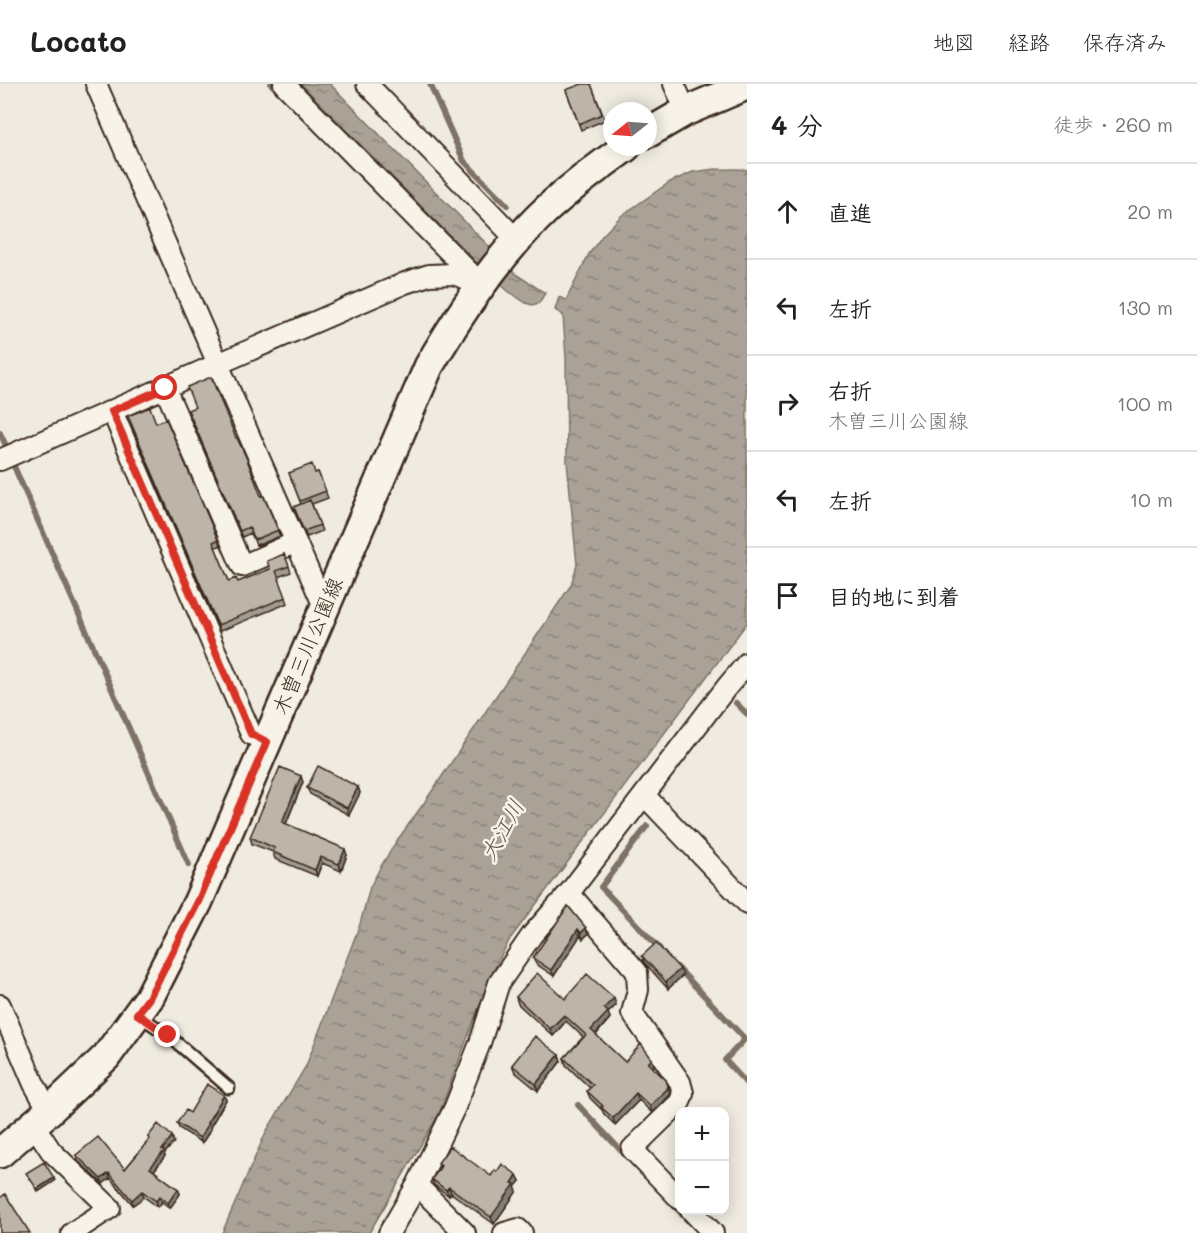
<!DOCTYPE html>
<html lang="ja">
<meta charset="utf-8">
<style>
body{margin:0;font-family:Mali,"Klee One",sans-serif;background:#f2f2f2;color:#202124}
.controls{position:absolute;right:18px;bottom:18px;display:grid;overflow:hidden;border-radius:12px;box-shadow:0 3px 15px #0003}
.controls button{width:54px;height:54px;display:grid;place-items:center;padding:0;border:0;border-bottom:2px solid #e0e0e0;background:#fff;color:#202124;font:30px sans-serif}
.compass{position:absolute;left:603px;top:18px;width:54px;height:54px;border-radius:50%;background:#fff;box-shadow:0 3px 15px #0003;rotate:253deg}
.stop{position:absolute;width:18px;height:18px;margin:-14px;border:4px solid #d93025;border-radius:50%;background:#fff}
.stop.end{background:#d93025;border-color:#fff;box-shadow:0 2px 6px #0008}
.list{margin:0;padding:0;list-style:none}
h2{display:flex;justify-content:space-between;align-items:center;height:78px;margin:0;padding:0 24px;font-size:26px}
h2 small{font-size:20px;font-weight:400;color:#757577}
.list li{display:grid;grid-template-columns:39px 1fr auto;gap:18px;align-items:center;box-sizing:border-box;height:96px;padding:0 24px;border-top:2px solid #e0e0e0}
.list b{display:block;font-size:22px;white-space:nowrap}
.list p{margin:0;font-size:20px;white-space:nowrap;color:#757577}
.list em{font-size:20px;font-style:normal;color:#757577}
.icon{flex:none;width:33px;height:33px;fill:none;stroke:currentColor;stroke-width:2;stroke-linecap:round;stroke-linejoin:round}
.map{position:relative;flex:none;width:747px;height:1149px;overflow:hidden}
header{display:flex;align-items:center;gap:36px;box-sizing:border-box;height:84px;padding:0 30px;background:#fff;border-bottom:2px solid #e0e0e0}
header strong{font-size:28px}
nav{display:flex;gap:33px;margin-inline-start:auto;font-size:21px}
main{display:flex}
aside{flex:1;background:#fff}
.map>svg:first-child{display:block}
.water{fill:url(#water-ripples);stroke:#7e7266;stroke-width:1.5}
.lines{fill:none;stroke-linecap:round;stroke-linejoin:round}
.stream{stroke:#7e7266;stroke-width:6}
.service-casing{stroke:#3b2a1e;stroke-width:15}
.minor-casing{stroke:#3b2a1e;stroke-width:24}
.secondary-casing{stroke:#3b2a1e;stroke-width:33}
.service{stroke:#f7f3e8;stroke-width:10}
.minor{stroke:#f7f3e8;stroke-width:20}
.secondary{stroke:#f7f3e8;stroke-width:28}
.wall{fill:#a39c92;stroke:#3b2a1e;stroke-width:1.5}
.shaded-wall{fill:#847f77;stroke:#3b2a1e;stroke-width:1.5}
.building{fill:#bdb5aa;stroke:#3b2a1e;stroke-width:1.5}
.route{stroke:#d93025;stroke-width:8}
.labels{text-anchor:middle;stroke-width:5;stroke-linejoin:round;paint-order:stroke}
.street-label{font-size:21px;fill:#3b2a1e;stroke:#f7f3e8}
.water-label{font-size:22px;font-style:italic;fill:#625448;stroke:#f7f3e8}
</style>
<header>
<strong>Locato</strong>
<nav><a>地図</a><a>経路</a><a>保存済み</a></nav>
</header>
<main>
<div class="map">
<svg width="747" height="1149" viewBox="0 0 747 1149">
<defs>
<pattern id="water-ripples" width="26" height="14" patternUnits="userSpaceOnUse" patternTransform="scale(1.5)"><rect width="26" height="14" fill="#aaa296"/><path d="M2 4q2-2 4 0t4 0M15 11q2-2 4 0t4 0" fill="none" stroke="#8c847a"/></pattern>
</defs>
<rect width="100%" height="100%" fill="#efebe0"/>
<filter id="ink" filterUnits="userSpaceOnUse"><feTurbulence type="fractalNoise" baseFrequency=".0167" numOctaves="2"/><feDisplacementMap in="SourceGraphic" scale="12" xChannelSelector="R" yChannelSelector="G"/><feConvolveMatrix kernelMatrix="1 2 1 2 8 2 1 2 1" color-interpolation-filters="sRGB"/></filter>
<g filter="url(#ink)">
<path class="water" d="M 301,0 L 330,0 L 517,191 L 545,209 L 539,219 L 532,221 L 526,219 L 508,207 L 474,176 Z
M 715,85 C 725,86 738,84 747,86 L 747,539 L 510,855 L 490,893 L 439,1030 L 369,1149 L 222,1149 L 266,1048 L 306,982 L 360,840 L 370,803 L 381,782 L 396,758 L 424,719 L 571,501 L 577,481 L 567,377 L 566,274 L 563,231 L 555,226 L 559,213 L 566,216 L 589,170 L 602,152 L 621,132 L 670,98 L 693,88 Z"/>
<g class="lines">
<path class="stream" d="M 271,0 L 281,10
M 430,0 L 464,77 L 507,121
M 0,349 L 7,364
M 13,380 L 189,781
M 736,619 L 747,630
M 647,742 L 601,803 L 660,865
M 677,883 L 745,955 L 725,976 L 747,1000
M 578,1021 L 627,1073
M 670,1117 L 687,1136"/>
<defs>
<path id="service" d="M 138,931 L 168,951 L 229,1004"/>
<path id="minor" d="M 96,0 L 218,280 L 405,199 L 429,191 L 453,190 L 482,200
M 284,0 L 478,197
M 367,0 L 517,156
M 674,0 L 686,27
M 165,304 L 242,482 L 296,458
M 112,327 L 251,650 L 267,658
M 0,376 L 218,280 L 325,525
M 644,711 L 747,819
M 569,809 L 637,888 L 638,906 L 632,929 L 680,998 L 683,1009 L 680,1018 L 632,1065 L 680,1115
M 0,921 L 34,1000 L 49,1027
M 34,1041 L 51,1067 L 110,1124 L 72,1149
M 417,1101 L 465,1149
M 691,1126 L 713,1149
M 389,1149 L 417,1101 L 455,1023 L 480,959 L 499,899 L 532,851 L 569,809 L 726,604 L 747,579
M 504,1149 L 518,1145 L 522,1149"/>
<path id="secondary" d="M 648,49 L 686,27 L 747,1
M 0,1069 L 49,1027 L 106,973 L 149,914 L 198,818 L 429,282 C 461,227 500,169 547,125 C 571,103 598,83 626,63"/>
</defs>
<use href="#service" class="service-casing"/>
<use href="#minor" class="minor-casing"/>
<use href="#secondary" class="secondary-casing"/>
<use href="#service" class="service"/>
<use href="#minor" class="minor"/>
<use href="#secondary" class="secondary"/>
</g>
<path class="wall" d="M 591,0 L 605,36 L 581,46 L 566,6 Z
M 190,332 L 261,412 L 280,452 L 259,461 L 259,460 L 256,461 L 251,449 L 242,453 Z
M 130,338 L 156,339 L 218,456 L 220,462 L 215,463 L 229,497 L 238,498 L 270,485 L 284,470 L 291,488 L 278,493 L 288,519 L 220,547 Z
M 318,388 L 328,414 L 312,420 L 322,447 L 307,453 L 294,423 L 301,420 L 289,389 L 315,389 Z
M 303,698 L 286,740 L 347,771 L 341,787 L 322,779 L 317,792 L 275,775 L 273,768 L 252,760 L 250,753 Z
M 358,703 L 360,709 L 349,731 L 310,710 L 307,704 Z
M 568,822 L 586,844 L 588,850 L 583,855 L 580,852 L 554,892 L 536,880 L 533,874 Z
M 642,872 L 683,891 L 668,905 L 644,878 Z
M 516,913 L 565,915 L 616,921 L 608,929 L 610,934 L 596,951 L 625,978 L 652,975 L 654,982 L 653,984 L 670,1009 L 670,1011 L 652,1029 L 639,1016 L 615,1041 L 604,1030 L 602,1026 L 590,1014 L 587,1007 L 590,1004 L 566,981 L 564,974 L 583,953 L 566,937 L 553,952 L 518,920 Z
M 559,971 L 561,977 L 538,1007 L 515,988 L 512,981 Z
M 224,1011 L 226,1016 L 210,1043 L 211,1045 L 202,1059 L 179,1044 L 177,1039 L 190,1029 Z
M 148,1053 L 174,1058 L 164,1070 L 165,1072 L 154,1087 L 178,1105 L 180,1110 L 170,1124 L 162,1118 L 158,1123 L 144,1113 L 133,1121 L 110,1094 L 103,1100 L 78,1077 L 76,1071 L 125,1085 L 149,1056 Z
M 438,1079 L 491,1092 L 497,1088 L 517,1091 L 520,1097 L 515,1103 L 517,1107 L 494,1140 L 451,1109 L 449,1112 L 434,1101 L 432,1095 L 440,1084 Z"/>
<path class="shaded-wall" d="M 301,692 L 303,698 L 284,744 L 282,738 Z
M 358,703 L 360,709 L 349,731 L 347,724 Z
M 345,765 L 347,771 L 341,787 L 339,780 Z
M 320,773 L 322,779 L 317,792 L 315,786 Z
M 586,844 L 588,850 L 583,855 L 581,849 Z
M 578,845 L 580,852 L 554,892 L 551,886 Z
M 680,885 L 683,891 L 668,905 L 666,898 Z
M 614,914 L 616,921 L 608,929 L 610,934 L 593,953 L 591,946 L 604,924 Z
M 564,931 L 566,937 L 553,952 L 550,945 Z
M 559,971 L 561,977 L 538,1007 L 536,1000 Z
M 652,975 L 654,982 L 651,986 L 648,979 Z
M 666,996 L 670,1009 L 670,1011 L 652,1029 L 650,1022 Z
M 636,1009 L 639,1016 L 615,1041 L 613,1034 Z
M 224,1011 L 226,1016 L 210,1043 L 211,1045 L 202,1059 L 200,1054 L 207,1039 Z
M 172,1052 L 174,1058 L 164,1070 L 165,1072 L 152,1089 L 150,1084 L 162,1066 Z
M 109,1089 L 110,1094 L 103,1100 L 101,1095 Z
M 517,1091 L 520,1097 L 515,1103 L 517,1107 L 494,1140 L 491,1133 Z
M 54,1094 L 55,1097 L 38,1108 L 37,1105 Z
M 449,1103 L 451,1109 L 449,1112 L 446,1106 Z
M 178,1105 L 180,1110 L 170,1124 L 168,1119 Z
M 142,1107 L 144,1113 L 133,1121 L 132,1116 Z
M 160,1112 L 162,1118 L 158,1123 L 156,1117 Z"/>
<path class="building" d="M 582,0 L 591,0 L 602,30 L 579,40 L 566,6 Z
M 211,293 L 236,354 L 237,354 L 246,373 L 261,412 L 263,411 L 278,446 L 257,455 L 257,454 L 254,455 L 249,443 L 240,447 L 188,326 L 195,323 L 187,303 Z
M 150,323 L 156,339 L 166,335 L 218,456 L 213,458 L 229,497 L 236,494 L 238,498 L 270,485 L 267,477 L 284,470 L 289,482 L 276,487 L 286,513 L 218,541 L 128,332 Z
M 312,380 L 315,389 L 318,388 L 326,407 L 300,417 L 289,389 Z
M 310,416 L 320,441 L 304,447 L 294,423 Z
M 318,682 L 358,703 L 347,724 L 307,704 Z
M 280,683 L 301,692 L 282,738 L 345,765 L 339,780 L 320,773 L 315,786 L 273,768 L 275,764 L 250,753 Z
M 568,822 L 586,844 L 581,849 L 578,845 L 551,886 L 533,874 Z
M 656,859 L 680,885 L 666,898 L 642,872 Z
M 537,889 L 565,915 L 587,890 L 614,914 L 604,924 L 608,928 L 591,946 L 625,978 L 641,960 L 652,975 L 648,979 L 666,996 L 668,1002 L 667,1005 L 650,1022 L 636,1009 L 613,1034 L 601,1023 L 603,1022 L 587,1007 L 593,1001 L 564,974 L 586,951 L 564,931 L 550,945 L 516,913 Z
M 535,952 L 559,971 L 536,1000 L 512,981 Z
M 207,1000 L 224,1011 L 207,1039 L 209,1039 L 200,1054 L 177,1039 L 186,1026 L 190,1029 Z
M 158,1040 L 172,1052 L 162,1066 L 164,1067 L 150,1084 L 178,1105 L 168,1119 L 160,1112 L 156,1117 L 142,1107 L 132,1116 L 109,1089 L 101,1095 L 76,1071 L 98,1053 L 125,1085 L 150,1055 L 148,1053 Z
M 450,1062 L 491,1092 L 495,1086 L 497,1088 L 502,1080 L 517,1091 L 512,1099 L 515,1100 L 491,1133 L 449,1103 L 446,1106 L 432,1095 L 441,1082 L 438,1079 Z
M 44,1078 L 54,1094 L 37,1105 L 26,1089 Z
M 5,1110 L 30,1149 L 0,1149 L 0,1114 Z"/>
</g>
<g class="lines" filter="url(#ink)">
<path class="route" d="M 165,304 L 112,327 L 251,650 L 267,658 L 198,818 L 149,914 L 137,930 L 168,951"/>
</g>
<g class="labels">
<g class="street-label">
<text transform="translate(308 562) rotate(-67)" y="7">木曽三川公園線</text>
</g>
<g class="water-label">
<text transform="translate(502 746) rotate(-61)" y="8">大江川</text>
</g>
</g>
</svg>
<div class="controls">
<button>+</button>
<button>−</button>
</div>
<svg class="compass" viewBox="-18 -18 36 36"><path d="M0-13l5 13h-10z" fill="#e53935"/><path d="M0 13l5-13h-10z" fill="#757577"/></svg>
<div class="stop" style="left:165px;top:304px"></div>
<div class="stop end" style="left:168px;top:951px"></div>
</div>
<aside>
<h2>4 分<small>徒歩 · 260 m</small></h2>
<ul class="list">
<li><svg class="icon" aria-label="ahead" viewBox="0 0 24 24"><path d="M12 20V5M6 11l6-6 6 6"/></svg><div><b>直進</b></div><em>20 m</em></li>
<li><svg class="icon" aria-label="left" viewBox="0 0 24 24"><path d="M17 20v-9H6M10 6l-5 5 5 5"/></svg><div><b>左折</b></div><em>130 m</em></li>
<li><svg class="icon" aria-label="right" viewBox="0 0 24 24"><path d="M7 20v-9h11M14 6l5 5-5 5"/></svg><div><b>右折</b><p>木曽三川公園線</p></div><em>100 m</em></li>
<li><svg class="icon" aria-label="left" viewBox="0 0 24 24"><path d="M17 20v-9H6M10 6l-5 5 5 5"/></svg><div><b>左折</b></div><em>10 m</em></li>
<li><svg class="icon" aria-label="arrive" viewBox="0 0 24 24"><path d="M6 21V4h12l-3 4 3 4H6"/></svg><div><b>目的地に到着</b></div></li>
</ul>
</aside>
</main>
